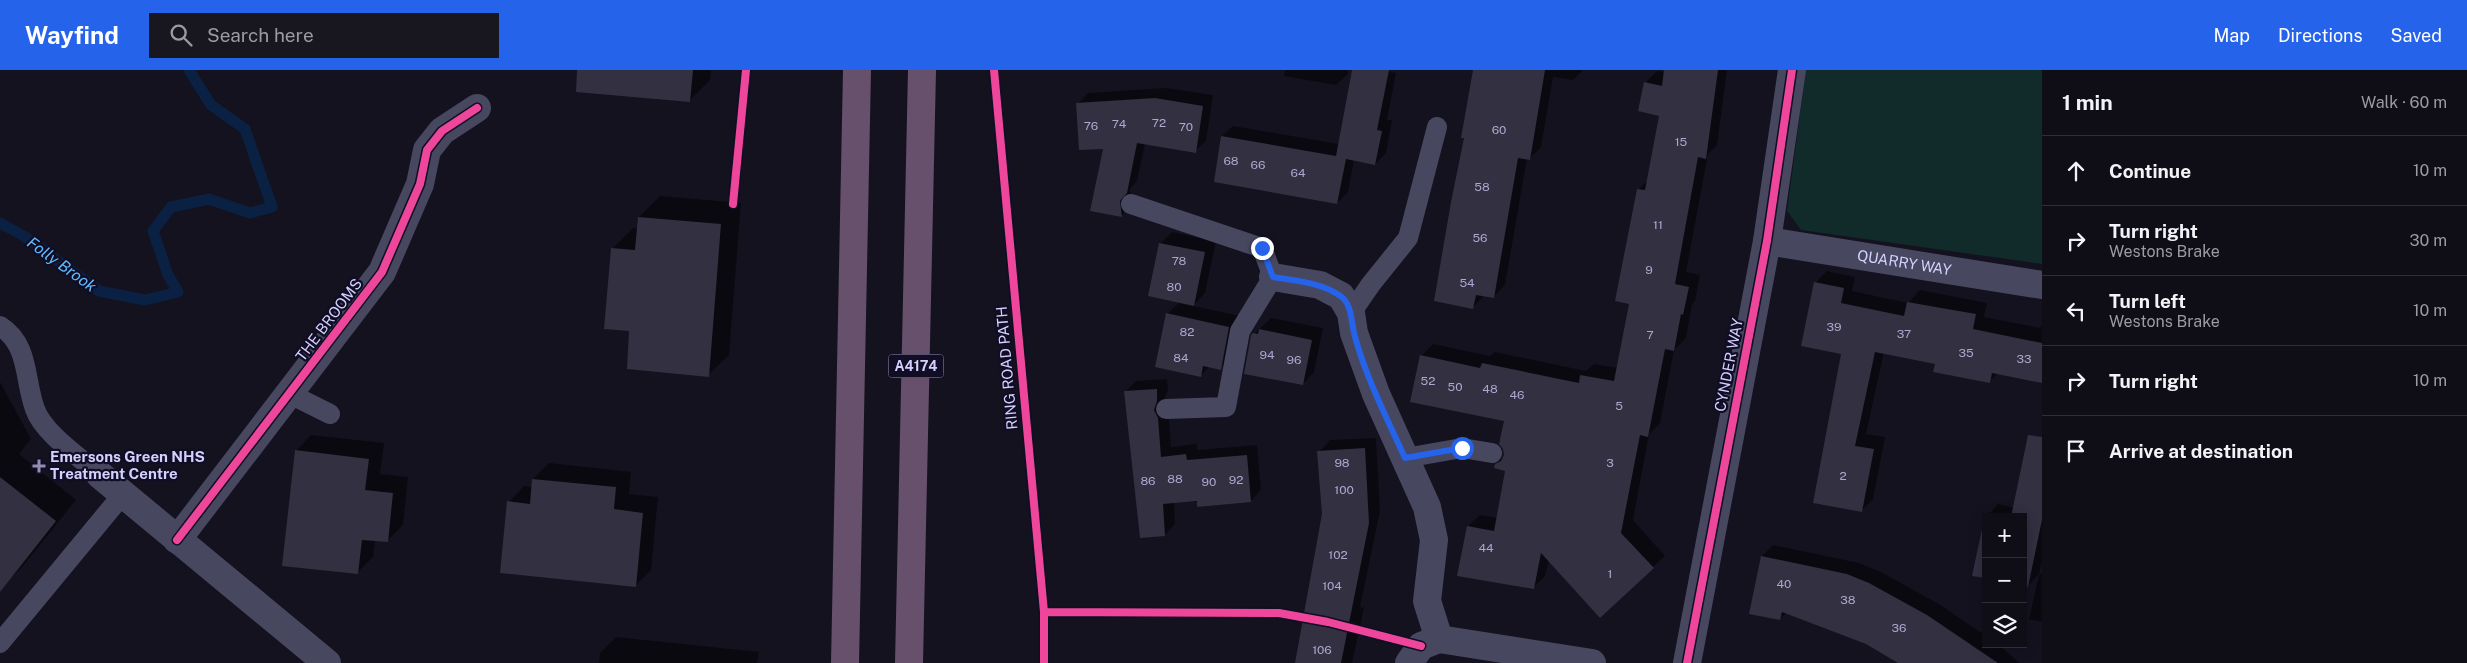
<!DOCTYPE html>
<meta charset="utf-8">
<style>
body{margin:0;font-family:"Public Sans",sans-serif;background:#181720;color:#f1f3f6}
.controls{position:absolute;right:15px;bottom:15px;display:grid;overflow:hidden;border-radius:0px;box-shadow:0 2px 12px #0003}
.controls button{width:45px;height:45px;display:grid;place-items:center;padding:0;border:0;border-bottom:1px solid #2f2e36;background:#0f0e17;color:#f1f3f6;font:25px sans-serif}
.stop{position:absolute;width:15px;height:15px;margin:-11px;border:4px solid #2563eb;border-radius:50%;background:#fff}
.stop.end{background:#2563eb;border-color:#fff;box-shadow:0 1px 5px #0008}
.list{margin:0;padding:0;list-style:none}
h2{display:flex;justify-content:space-between;align-items:center;height:65px;margin:0;padding:0 20px;font-size:21px}
h2 small{font-size:16px;font-weight:400;color:#9b9ca1}
.list li{display:grid;grid-template-columns:32px 1fr auto;gap:15px;align-items:center;box-sizing:border-box;height:70px;padding:0 20px;border-top:1px solid #2f2e36}
.list b{display:block;font-size:19px;white-space:nowrap}
.list p{margin:0;font-size:16px;white-space:nowrap;color:#9b9ca1}
.list em{font-size:16px;font-style:normal;color:#9b9ca1}
.icon{flex:none;width:28px;height:28px;fill:none;stroke:currentColor;stroke-width:2;stroke-linecap:round;stroke-linejoin:round}
.map{position:relative;flex:none;width:2042px;height:593px;overflow:hidden}
header{display:flex;align-items:center;gap:30px;box-sizing:border-box;height:70px;padding:0 25px;background:#2563eb;color:#fff}
header strong{font-size:24px}
nav{display:flex;gap:28px;margin-inline-start:auto;font-size:18px}
.search{width:350px;height:45px;background:#181720;display:flex;align-items:center;gap:12px;box-sizing:border-box;padding:0 18px;border-radius:0px;color:#9b9ca1;font-size:19px}
main{display:flex}
aside{flex:1;background:#0f0e17}
.map>svg:first-child{display:block}
.green{fill:#112a2a}
.shadow{fill:#0007}
.lines{fill:none;stroke-linecap:round;stroke-linejoin:round}
.stream{stroke:#0b2143;stroke-width:11}
.building{fill:#323041}
.lane{stroke:#474860;stroke-width:20}
.street{stroke:#474860;stroke-width:28}
.highway{stroke:#66506c;stroke-width:28}
.cycleway-casing{stroke:#100d24;stroke-width:11}
.cycleway{stroke:#ed469a;stroke-width:8}
.route{stroke:#2563eb;stroke-width:6}
.poi-dot{fill:#918eb1;stroke:#100d24;stroke-width:2}
.labels{text-anchor:middle;stroke-width:4.5;stroke-linejoin:round;paint-order:stroke}
.number-label{font-size:12px;fill:#aca9d0}
.shield{fill:#100d24;stroke:#9996bd;stroke-width:1}
.shield-label{font-size:14px;font-weight:bold;fill:#d4d1ff}
.street-label{font-size:15px;fill:#d4d1ff;stroke:#100d24}
.poi-label{font-size:15px;font-weight:bold;fill:#d4d1ff;stroke:#100d24;text-anchor:start}
.water-label{font-size:16px;font-style:italic;fill:#5fbcff;stroke:#100d24}
</style>
<header>
<strong>Wayfind</strong>
<div class="search"><svg class="icon" aria-label="search" viewBox="0 0 24 24"><circle cx="10" cy="10" r="6"/><path d="M15 15l6 6"/></svg>Search here</div>
<nav><a>Map</a><a>Directions</a><a>Saved</a></nav>
</header>
<main>
<div class="map">
<svg width="2042" height="593" viewBox="0 0 2042 593">
<rect width="100%" height="100%" fill="#14121f"/>
<path class="green" d="M 1806,0 L 2042,0 L 2042,194 L 1801,160 L 1787,141 Z"/>
<path class="shadow" d="M 605,0 L 711,0 L 710,10 L 689,31 Z
M 1285,0 L 1348,0 L 1348,4 L 1336,15 L 1284,6 Z
M 1359,0 L 1380,0 L 1396,3 L 1387,50 L 1392,50 L 1386,83 L 1375,94 L 1354,90 L 1348,122 L 1337,133 L 1222,66 L 1233,56 L 1339,74 Z
M 1486,0 L 1583,0 L 1573,10 L 1553,7 L 1541,77 L 1529,89 L 1527,88 L 1505,215 L 1494,226 L 1485,225 L 1473,237 Z
M 1666,0 L 1727,0 L 1717,75 L 1708,84 L 1686,202 L 1700,205 L 1695,231 L 1692,234 L 1686,268 L 1674,280 L 1660,353 L 1649,364 L 1633,450 L 1665,486 L 1653,497 L 1549,489 L 1545,506 L 1533,518 L 1468,456 L 1480,445 L 1498,448 L 1506,400 L 1496,395 L 1505,386 L 1506,350 L 1421,286 L 1433,274 L 1490,286 L 1495,282 L 1586,301 L 1594,294 L 1618,298 L 1630,233 L 1638,120 L 1648,110 L 1660,45 L 1645,13 L 1657,1 L 1665,2 Z
M 1166,18 L 1213,25 L 1206,71 L 1195,81 L 1145,73 L 1137,111 L 1130,119 L 1132,135 L 1121,146 L 1105,77 L 1078,34 L 1088,23 Z
M 660,126 L 741,133 L 729,285 L 708,305 L 631,260 L 612,179 L 633,158 L 638,159 L 639,147 Z
M 1172,162 L 1216,171 L 1205,223 L 1193,236 L 1240,246 L 1232,287 L 1220,298 L 1210,296 L 1201,305 L 1167,244 L 1180,232 L 1160,174 Z
M 1827,201 L 1855,207 L 1852,221 L 1908,233 L 1920,220 L 1987,233 L 1984,247 L 2040,258 L 2042,255 L 2042,312 L 1998,303 L 1989,312 L 1936,293 L 1884,282 L 1866,364 L 1885,367 L 1873,429 L 1861,441 L 1842,283 L 1815,213 Z
M 1271,248 L 1323,258 L 1314,302 L 1303,314 L 1254,264 Z
M 1167,309 L 1168,320 L 1164,329 L 1168,337 L 1171,377 L 1197,374 L 1197,380 L 1257,375 L 1261,420 L 1251,431 L 1174,432 L 1175,454 L 1165,465 L 1126,321 L 1136,311 Z
M 0,312 L 31,369 L 19,384 L 76,430 L 23,496 L 3,516 L 0,514 Z
M 311,365 L 384,373 L 380,404 L 408,407 L 403,455 L 387,471 L 375,470 L 373,487 L 357,503 L 296,381 Z
M 1376,368 L 1380,441 L 1360,537 L 1364,538 L 1352,593 L 1296,593 L 1323,444 L 1319,382 L 1330,370 Z
M 2042,371 L 2042,492 L 2039,504 L 2028,516 L 2023,447 L 1986,447 L 1998,434 L 2014,438 Z
M 549,393 L 631,402 L 629,424 L 658,427 L 651,500 L 635,516 L 509,432 L 524,416 L 533,417 L 533,409 Z
M 1773,475 L 1859,493 L 1881,502 L 1939,534 L 1986,566 L 1986,574 L 1998,574 L 2019,593 L 1900,593 L 1867,573 L 1786,543 L 1780,549 L 1762,486 Z
M 2042,503 L 2042,552 L 2029,549 L 2039,505 Z
M 616,567 L 759,582 L 757,593 L 599,593 L 600,583 Z"/>
<g class="lines">
<path class="stream" d="M 0,153 L 24,166 L 99,221 L 145,230 L 178,222 L 168,205 L 153,161 L 171,137 L 209,129 L 250,143 L 272,137 L 245,59 L 211,35 L 189,0"/>
</g>
<path class="building" d="M 577,0 L 693,0 L 690,32 L 576,22 Z
M 1352,0 L 1389,0 L 1377,60 L 1382,61 L 1375,95 L 1346,89 L 1337,134 L 1214,112 L 1221,66 L 1336,86 Z
M 1473,0 L 1545,0 L 1530,90 L 1518,88 L 1494,228 L 1476,225 L 1473,239 L 1434,231 L 1451,132 L 1464,68 L 1461,68 Z
M 1664,0 L 1718,0 L 1706,89 L 1698,87 L 1675,214 L 1689,217 L 1683,245 L 1681,244 L 1674,281 L 1665,279 L 1648,367 L 1640,365 L 1621,463 L 1654,498 L 1600,548 L 1541,483 L 1534,519 L 1457,506 L 1467,456 L 1494,461 L 1505,401 L 1494,398 L 1495,394 L 1501,391 L 1504,385 L 1503,379 L 1499,374 L 1504,351 L 1410,332 L 1420,285 L 1480,298 L 1482,293 L 1579,313 L 1580,305 L 1614,311 L 1629,234 L 1615,231 L 1637,119 L 1645,120 L 1659,46 L 1638,41 L 1644,12 L 1662,16 Z
M 1155,28 L 1203,36 L 1196,83 L 1137,73 L 1127,123 L 1120,131 L 1122,147 L 1090,141 L 1103,79 L 1079,80 L 1076,33 Z
M 638,147 L 721,154 L 709,307 L 627,299 L 629,261 L 604,259 L 611,178 L 635,180 Z
M 1159,173 L 1205,182 L 1194,236 L 1148,226 Z
M 1814,212 L 1844,218 L 1841,233 L 1904,246 L 1907,232 L 1976,244 L 1973,259 L 2042,273 L 2042,313 L 1992,303 L 1990,313 L 1933,302 L 1935,294 L 1875,282 L 1855,376 L 1874,379 L 1862,442 L 1813,433 L 1841,284 L 1801,276 Z
M 1166,243 L 1229,257 L 1221,300 L 1203,296 L 1201,307 L 1155,297 Z
M 1259,259 L 1312,270 L 1303,315 L 1244,304 L 1251,265 L 1253,263 L 1258,264 Z
M 1157,319 L 1157,331 L 1154,340 L 1158,348 L 1161,387 L 1186,384 L 1187,390 L 1247,385 L 1251,432 L 1197,437 L 1197,431 L 1163,434 L 1165,466 L 1140,468 L 1124,321 Z
M 2028,365 L 2042,367 L 2042,450 L 2028,517 L 2023,516 L 2023,447 L 2011,447 Z
M 1365,378 L 1369,453 L 1341,593 L 1295,593 L 1322,444 L 1317,381 Z
M 295,380 L 369,389 L 365,420 L 393,423 L 388,472 L 362,470 L 358,504 L 282,496 Z
M 0,407 L 56,451 L 0,522 Z
M 532,409 L 616,417 L 614,439 L 643,443 L 636,517 L 500,503 L 507,431 L 530,434 Z
M 1985,445 L 1992,447 L 1986,447 L 1986,508 L 1972,506 Z
M 1761,486 L 1847,504 L 1869,513 L 1927,545 L 1998,593 L 1898,593 L 1866,574 L 1782,542 L 1780,550 L 1749,544 Z"/>
<g class="lines">
<path class="lane" d="M 1131,134 L 1262,178 L 1273,207 L 1240,261 L 1226,337 L 1166,339
M 1351,243 L 1371,214 L 1408,168 L 1437,57
M 0,256 C 30,275 24,310 35,339 C 43,363 81,388 100,405
M 290,324 L 330,344
M 1405,388 L 1462,378 L 1492,383
M 0,573 L 123,424"/>
<g class="street">
<path id="s1" d="M 1767,171 L 2042,215"/>
<path d="M 1273,207 L 1320,215 L 1341,226 L 1351,243 L 1354,263 L 1376,324 L 1427,437 L 1434,470 L 1427,531 L 1439,569"/>
<path d="M 100,405 L 327,593"/>
<path d="M 177,470 L 382,202 L 420,114 L 427,80 L 442,61 L 477,38"/>
<path d="M 1409,593 L 1421,576 L 1439,569 L 1592,593"/>
<path d="M 1687,593 L 1767,171 L 1792,0"/>
</g>
<path class="highway" d="M 845,593 L 857,0
M 909,593 L 922,0"/>
<defs>
<path id="cycleway" d="M 994,0 L 1044,542 L 1044,593
M 733,134 L 746,0
M 177,470 L 382,202 L 420,114 L 427,80 L 442,61 L 477,38
M 1044,542 L 1279,543 L 1328,552 L 1421,576
M 1687,593 L 1767,171 L 1792,0"/>
</defs>
<use href="#cycleway" class="cycleway-casing"/>
<use href="#cycleway" class="cycleway"/>
</g>
<g class="lines">
<path class="route" d="M 1262,178 L 1273,207 C 1295,211 1320,212 1339,225 C 1352,233 1351,250 1354,263 C 1365,306 1387,348 1405,388 L 1462,378"/>
</g>
<path class="poi-dot" d="M36.5 388.5h5v5h5v5h-5v5h-5v-5h-5v-5h5z"/>
<g class="labels">
<g class="number-label">
<text x="1159" y="57">72</text>
<text x="1119" y="58">74</text>
<text x="1091" y="60">76</text>
<text x="1186" y="61">70</text>
<text x="1499" y="64">60</text>
<text x="1681" y="76">15</text>
<text x="1231" y="95">68</text>
<text x="1258" y="99">66</text>
<text x="1298" y="107">64</text>
<text x="1482" y="121">58</text>
<text x="1658" y="159">11</text>
<text x="1480" y="172">56</text>
<text x="1179" y="195">78</text>
<text x="1649" y="204">9</text>
<text x="1467" y="217">54</text>
<text x="1174" y="221">80</text>
<text x="1834" y="261">39</text>
<text x="1187" y="266">82</text>
<text x="1904" y="268">37</text>
<text x="1650" y="269">7</text>
<text x="1966" y="287">35</text>
<text x="1267" y="289">94</text>
<text x="1181" y="292">84</text>
<text x="2024" y="293">33</text>
<text x="1294" y="294">96</text>
<text x="1428" y="315">52</text>
<text x="1455" y="321">50</text>
<text x="1490" y="323">48</text>
<text x="1517" y="329">46</text>
<text x="1619" y="340">5</text>
<text x="1342" y="397">98</text>
<text x="1610" y="397">3</text>
<text x="1843" y="410">2</text>
<text x="1175" y="413">88</text>
<text x="1236" y="414">92</text>
<text x="1148" y="415">86</text>
<text x="1209" y="416">90</text>
<text x="1344" y="424">100</text>
<text x="1486" y="482">44</text>
<text x="1338" y="489">102</text>
<text x="1610" y="508">1</text>
<text x="1784" y="518">40</text>
<text x="1332" y="520">104</text>
<text x="1848" y="534">38</text>
<text x="1899" y="562">36</text>
<text x="1322" y="584">106</text>
</g>
<rect class="shield" x="888.5" y="284.5" width="55" height="23" rx="4"/>
<g class="shield-label">
<text x="916" y="301">A4174</text>
</g>
<g class="street-label">
<text dy="5" stroke="none"><textPath href="#s1" startOffset="139">QUARRY WAY</textPath></text>
<text transform="translate(329 250) rotate(-53)" y="5">THE BROOMS</text>
<text transform="translate(1729 295) rotate(-79)" y="5">CYNDER WAY</text>
<text transform="translate(1007 298) rotate(-95)" y="5">RING ROAD PATH</text>
</g>
<g class="poi-label">
<text x="50" y="392">Emersons Green NHS<tspan x="50" dy="17">Treatment Centre</tspan></text>
</g>
<g class="water-label">
<text transform="translate(62 194) rotate(36)" y="6">Folly Brook</text>
</g>
</g>
</svg>
<div class="controls">
<button>+</button>
<button>−</button>
<button><svg class="icon" aria-label="layers" viewBox="0 0 24 24"><path d="M12 4l9 5-9 5-9-5zM3 14l9 5 9-5"/></svg></button>
</div>
<div class="stop" style="left:1462px;top:378px"></div>
<div class="stop end" style="left:1262px;top:178px"></div>
</div>
<aside>
<h2>1 min<small>Walk · 60 m</small></h2>
<ul class="list">
<li><svg class="icon" aria-label="ahead" viewBox="0 0 24 24"><path d="M12 20V5M6 11l6-6 6 6"/></svg><div><b>Continue</b></div><em>10 m</em></li>
<li><svg class="icon" aria-label="right" viewBox="0 0 24 24"><path d="M7 20v-9h11M14 6l5 5-5 5"/></svg><div><b>Turn right</b><p>Westons Brake</p></div><em>30 m</em></li>
<li><svg class="icon" aria-label="left" viewBox="0 0 24 24"><path d="M17 20v-9H6M10 6l-5 5 5 5"/></svg><div><b>Turn left</b><p>Westons Brake</p></div><em>10 m</em></li>
<li><svg class="icon" aria-label="right" viewBox="0 0 24 24"><path d="M7 20v-9h11M14 6l5 5-5 5"/></svg><div><b>Turn right</b></div><em>10 m</em></li>
<li><svg class="icon" aria-label="arrive" viewBox="0 0 24 24"><path d="M6 21V4h12l-3 4 3 4H6"/></svg><div><b>Arrive at destination</b></div></li>
</ul>
</aside>
</main>
